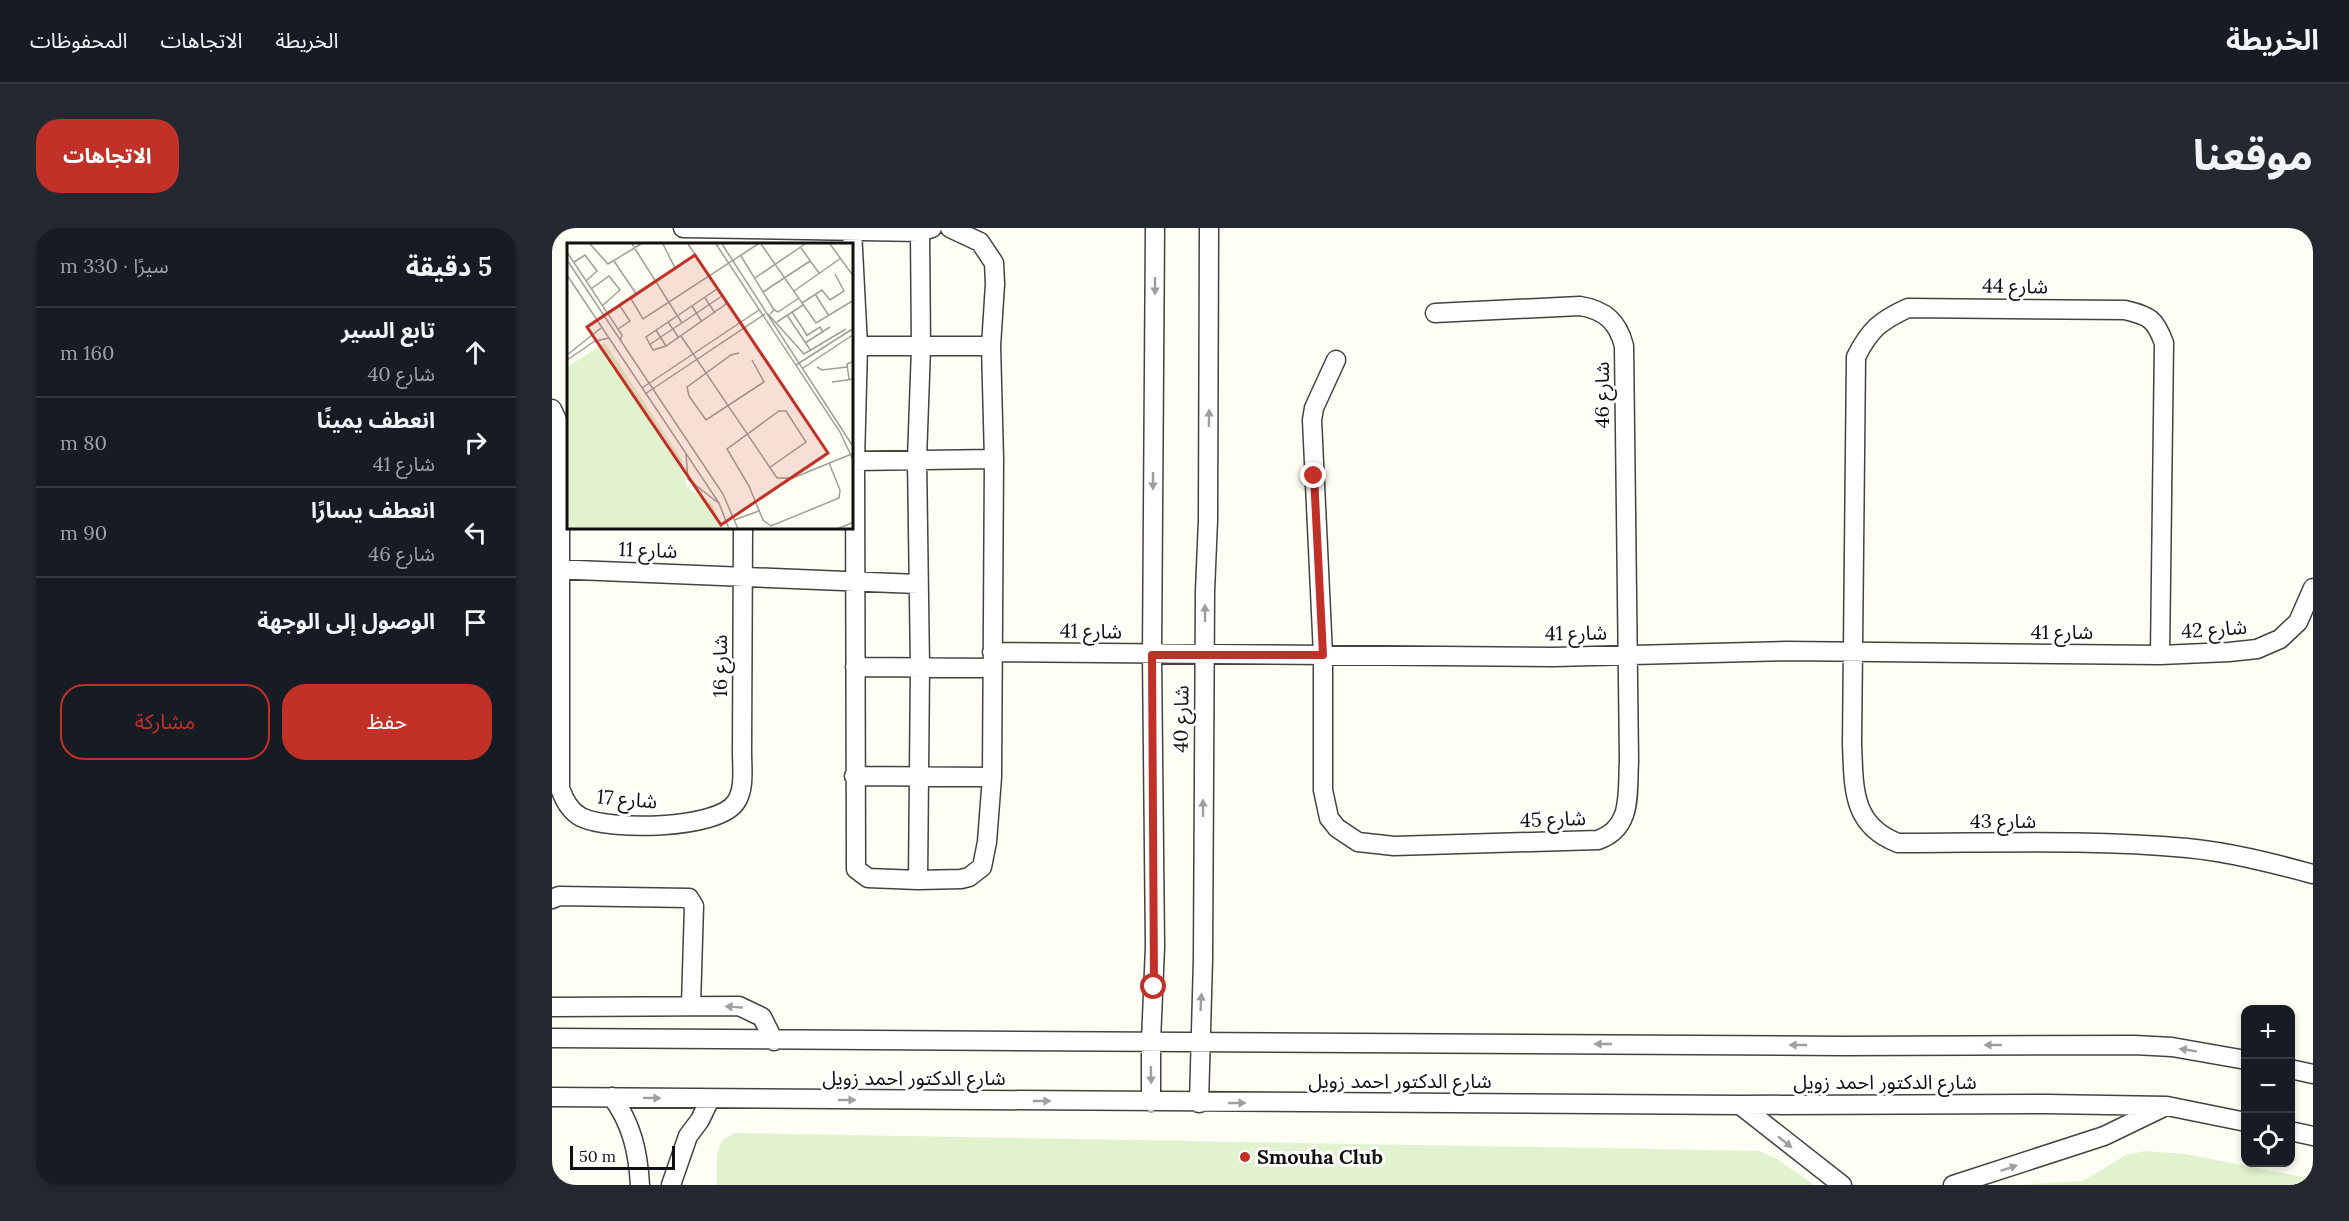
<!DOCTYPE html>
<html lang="ar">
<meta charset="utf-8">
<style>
body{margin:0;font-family:Lora,"Noto Sans Arabic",serif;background:#242831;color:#f1f3f6;direction:rtl}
.controls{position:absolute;right:18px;bottom:18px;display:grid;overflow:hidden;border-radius:12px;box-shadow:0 3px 9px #0003}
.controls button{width:54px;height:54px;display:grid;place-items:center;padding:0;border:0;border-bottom:2px solid #363941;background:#171b24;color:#f1f3f6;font:30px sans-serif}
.scale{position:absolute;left:18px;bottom:15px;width:105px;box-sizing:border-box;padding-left:6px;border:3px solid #101010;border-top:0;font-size:16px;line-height:21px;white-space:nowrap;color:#101010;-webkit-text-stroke:4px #fff;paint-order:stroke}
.stop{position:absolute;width:18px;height:18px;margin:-14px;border:4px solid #c23127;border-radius:50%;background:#fff}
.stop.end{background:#c23127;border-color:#fff;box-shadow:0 2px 6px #0008}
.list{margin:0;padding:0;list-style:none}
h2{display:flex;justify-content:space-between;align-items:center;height:78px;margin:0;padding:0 24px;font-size:26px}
h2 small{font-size:20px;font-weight:400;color:#9ea1a6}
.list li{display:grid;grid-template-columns:39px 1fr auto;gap:18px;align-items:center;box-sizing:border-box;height:90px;padding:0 24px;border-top:2px solid #363941}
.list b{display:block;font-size:22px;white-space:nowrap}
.list p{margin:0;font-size:20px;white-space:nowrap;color:#9ea1a6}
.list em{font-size:20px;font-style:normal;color:#9ea1a6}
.actions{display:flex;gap:12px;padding:18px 24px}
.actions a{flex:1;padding:14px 0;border:2px solid #c23127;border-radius:24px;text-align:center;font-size:21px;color:#c23127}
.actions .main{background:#c23127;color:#fff}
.icon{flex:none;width:33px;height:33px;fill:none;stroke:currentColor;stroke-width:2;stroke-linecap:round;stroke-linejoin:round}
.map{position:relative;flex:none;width:1761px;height:957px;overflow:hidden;direction:ltr;border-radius:24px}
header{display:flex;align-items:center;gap:36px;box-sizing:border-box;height:84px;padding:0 30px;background:#171b24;border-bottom:2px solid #363941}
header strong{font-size:28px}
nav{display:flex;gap:33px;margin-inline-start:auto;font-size:21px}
.intro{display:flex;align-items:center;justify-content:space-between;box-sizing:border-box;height:144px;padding:0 36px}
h1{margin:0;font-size:42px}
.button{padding:15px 27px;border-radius:24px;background:#c23127;color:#fff;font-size:21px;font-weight:700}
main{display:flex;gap:36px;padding:0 36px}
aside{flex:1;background:#171b24;border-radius:24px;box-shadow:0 3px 9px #0003}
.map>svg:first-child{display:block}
.pitch{fill:#e1f2ce}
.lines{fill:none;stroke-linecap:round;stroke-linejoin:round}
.minor-casing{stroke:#434343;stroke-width:21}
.minor{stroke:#fff;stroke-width:18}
.oneway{fill:#9f9f9f}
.route{stroke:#c23127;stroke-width:8}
.poi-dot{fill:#c23127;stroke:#fff;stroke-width:2}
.labels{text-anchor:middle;stroke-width:6;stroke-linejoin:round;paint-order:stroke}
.street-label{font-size:20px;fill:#101010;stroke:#fff}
.poi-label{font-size:20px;font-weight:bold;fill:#101010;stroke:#fff;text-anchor:start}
.inset-road{fill:none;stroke:#9f9f99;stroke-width:1.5}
.view{fill:#c23127;fill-opacity:0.15;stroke:#c23127;stroke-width:3}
.inset-edge{fill:none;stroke:#101010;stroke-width:3}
</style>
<header>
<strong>الخريطة</strong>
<nav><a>الخريطة</a><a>الاتجاهات</a><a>المحفوظات</a></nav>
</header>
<div class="intro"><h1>موقعنا</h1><a class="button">الاتجاهات</a></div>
<main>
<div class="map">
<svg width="1761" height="957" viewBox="0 0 1761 957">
<rect width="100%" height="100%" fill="#fffef4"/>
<path class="pitch" d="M 183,905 L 1207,923 L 1225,931 L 1262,957 L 165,957 L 165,927 L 170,912 Z
M 1593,923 L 1633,926 L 1761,951 L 1761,957 L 1465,957 L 1531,953 L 1574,927 Z"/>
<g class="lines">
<defs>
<path id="minor" d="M 131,0 L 368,4 L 380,0
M 300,2 L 306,118 L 303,233 L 304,641 L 316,650 L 366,652 L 409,651 L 417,649 L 430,639 L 435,614 L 440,549 L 442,231 L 439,118 L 443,56 L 442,35 L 428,14 L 398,0
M 306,118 L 439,118
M 784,132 L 762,180 L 760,192 L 771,427 L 771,562 L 777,590 L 785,600 L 806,614 L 842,618 L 1046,612 C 1081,600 1075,565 1077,534 L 1072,118 C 1066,94 1053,82 1028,78 L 883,85
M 0,181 L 5,192 L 8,211 L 8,560 C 12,572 18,583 29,589 C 56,603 166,602 184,574 C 193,561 190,539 190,524 L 191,300
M 303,233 L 442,231
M 0,341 L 365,356
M 440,424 L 1002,429 L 1235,423 L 1608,427 L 1677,424 L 1705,421 L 1728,411 L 1746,394 L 1761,360
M 1608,427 L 1612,115 C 1603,91 1598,88 1573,82 L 1356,80 C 1328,93 1318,101 1304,129 L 1300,516 C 1302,559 1299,597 1346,615 C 1442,615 1540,611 1635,620 C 1677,624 1720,635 1761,646
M 303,439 L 440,440
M 302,548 L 440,549
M 366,652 L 368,439 L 365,231 L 369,120 L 368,4
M 0,671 L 7,668 L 137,670 L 142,678 L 139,777
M 0,779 L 187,778 L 210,789 L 222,813
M 0,810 L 1291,818 L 1582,817 L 1620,819 L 1694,832
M 1738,841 L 1761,846
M 0,869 L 1188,877 L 1495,876 L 1615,878 L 1694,894
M 60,869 C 80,896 86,924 88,957
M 599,874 L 599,813 L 603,719 L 600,427 L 603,0
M 647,875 L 651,731 L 653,363 L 656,292 L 657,0
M 1188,877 L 1290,957
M 1738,903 L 1761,908
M 119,957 L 136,908 L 148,892 L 158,871
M 1401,957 L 1552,908 L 1610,880"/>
</defs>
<use href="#minor" class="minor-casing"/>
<use href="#minor" class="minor"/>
</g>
<defs><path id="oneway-solid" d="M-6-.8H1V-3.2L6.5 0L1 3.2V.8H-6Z" transform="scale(1.5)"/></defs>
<g class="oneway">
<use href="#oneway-solid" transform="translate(603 58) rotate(90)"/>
<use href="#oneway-solid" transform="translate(657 190) rotate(-89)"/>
<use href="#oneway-solid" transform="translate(601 253) rotate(90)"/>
<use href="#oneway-solid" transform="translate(653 385) rotate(-90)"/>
<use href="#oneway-solid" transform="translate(651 580) rotate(-90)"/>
<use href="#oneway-solid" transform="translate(649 774) rotate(-87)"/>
<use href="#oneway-solid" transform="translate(182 779) rotate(-176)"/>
<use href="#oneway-solid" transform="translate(1051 816) rotate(-180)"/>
<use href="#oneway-solid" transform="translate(1246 817) rotate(-180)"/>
<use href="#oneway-solid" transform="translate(1441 817) rotate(180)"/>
<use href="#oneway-solid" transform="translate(1636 822) rotate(-171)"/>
<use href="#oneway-solid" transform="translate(599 847) rotate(89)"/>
<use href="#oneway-solid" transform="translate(100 870) rotate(1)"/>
<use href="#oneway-solid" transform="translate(295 872)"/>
<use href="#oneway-solid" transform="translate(490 873)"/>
<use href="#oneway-solid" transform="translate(685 875)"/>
<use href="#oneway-solid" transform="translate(1233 914) rotate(39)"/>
<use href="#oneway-solid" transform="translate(1457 940) rotate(-18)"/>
</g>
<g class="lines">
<path class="route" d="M 602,759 L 600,427 L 771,427 L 762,248"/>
</g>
<circle class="poi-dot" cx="693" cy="929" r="6"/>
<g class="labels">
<g class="street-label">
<text transform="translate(1463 58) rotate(1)" y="7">شارع 44</text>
<text transform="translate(1050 167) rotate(-90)" y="7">شارع 46</text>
<text transform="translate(96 322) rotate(2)" y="7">شارع 11</text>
<text transform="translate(1662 401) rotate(-4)" y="7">شارع 42</text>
<text transform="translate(539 403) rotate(1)" y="7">شارع 41</text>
<text x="1510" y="411">شارع 41</text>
<text transform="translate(1024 405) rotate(-1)" y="7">شارع 41</text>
<text transform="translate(168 438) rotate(-90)" y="7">شارع 16</text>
<text transform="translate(629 491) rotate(-89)" y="7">شارع 40</text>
<text transform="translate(75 571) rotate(5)" y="7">شارع 17</text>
<text transform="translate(1001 591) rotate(-2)" y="7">شارع 45</text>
<text x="1451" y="600">شارع 43</text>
<text x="362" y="857">شارع الدكتور احمد زويل</text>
<text x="848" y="860">شارع الدكتور احمد زويل</text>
<text x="1333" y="861">شارع الدكتور احمد زويل</text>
</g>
<g class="poi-label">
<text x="705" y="936">Smouha Club</text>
</g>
</g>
<g transform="translate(15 15)">
<rect width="286" height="286" fill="#fffef4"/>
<path d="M 38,100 L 115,217 L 120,244 L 145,261 L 156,286 L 0,286 L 0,124 Z" fill="#e1f2ce"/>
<path class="inset-road" d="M 23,1 L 41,21 L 74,1M 65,1 L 115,80M 96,1 L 108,25 L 64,56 L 76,76 L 191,1M 121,1 L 158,56 L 159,61 L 99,103 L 86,107 L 79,94 L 150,46M 149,1 L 273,189 L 287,219M 155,1 L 287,205M 194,1 L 249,80 L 287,57M 263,1 L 287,34M 234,5 L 252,30M 0,9 L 55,92 L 53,98M 174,13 L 207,67 L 203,71M 0,17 L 156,251 L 171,286M 47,18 L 70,52M 7,19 L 18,12 L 30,28 L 19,38M 0,32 L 152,260 L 162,286M 188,35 L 238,1M 24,46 L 42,33 L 53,47 L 35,63M 227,48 L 274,15M 196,49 L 243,18M 248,51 L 262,73M 138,55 L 148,70M 235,60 L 255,47 L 263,57 L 277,48 L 268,31M 125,63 L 135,79M 207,67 L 211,69 L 232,55M 225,69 L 240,92M 40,70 L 53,63 L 63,78 L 51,86M 201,71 L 237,111 L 279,86M 220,72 L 244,108M 101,79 L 112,95M 210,79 L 236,62M 89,87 L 99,103M 114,93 L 210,235 L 226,235 L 287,210M 239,93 L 253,84 L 256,89M 238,100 L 263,84M 82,102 L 155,53M 172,110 L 164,112 L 120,144 L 122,153 L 139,177 L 197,139 L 185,117M 0,112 L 34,85M 0,117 L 28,98 L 42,95M 229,122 L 287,85M 250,124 L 255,127 L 280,124M 236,125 L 287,91M 282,136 L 280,121 L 287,118M 265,139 L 287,136M 75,145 L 192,67M 78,151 L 198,71M 119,212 L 121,236 L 150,259M 202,225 L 239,199 L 219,168 L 212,168 L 160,206 L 182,243 L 196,277 L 204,283 L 272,255 L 273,247 L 262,220M 167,277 L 192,268M 270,286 L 287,279"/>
<path class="view" d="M 128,12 L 261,210 L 154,282 L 20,84 Z"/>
<rect width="286" height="286" class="inset-edge"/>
</g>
</svg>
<div class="controls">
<button>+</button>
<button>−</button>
<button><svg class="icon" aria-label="locate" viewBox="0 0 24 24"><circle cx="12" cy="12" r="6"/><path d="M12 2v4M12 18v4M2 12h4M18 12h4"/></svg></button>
</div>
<div class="scale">50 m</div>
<div class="stop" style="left:602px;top:759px"></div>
<div class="stop end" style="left:762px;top:248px"></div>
</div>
<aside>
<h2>5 دقيقة<small>سيرًا · 330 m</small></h2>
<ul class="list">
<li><svg class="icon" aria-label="ahead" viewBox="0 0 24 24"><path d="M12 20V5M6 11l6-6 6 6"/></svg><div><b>تابع السير</b><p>شارع 40</p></div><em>160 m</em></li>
<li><svg class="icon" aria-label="right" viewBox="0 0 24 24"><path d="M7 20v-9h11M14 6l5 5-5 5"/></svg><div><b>انعطف يمينًا</b><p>شارع 41</p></div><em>80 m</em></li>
<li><svg class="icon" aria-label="left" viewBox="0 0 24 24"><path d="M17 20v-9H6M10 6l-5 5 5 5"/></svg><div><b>انعطف يسارًا</b><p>شارع 46</p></div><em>90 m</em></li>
<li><svg class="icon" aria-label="arrive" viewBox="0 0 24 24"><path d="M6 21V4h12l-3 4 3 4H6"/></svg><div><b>الوصول إلى الوجهة</b></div></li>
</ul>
<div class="actions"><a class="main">حفظ</a><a>مشاركة</a></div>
</aside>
</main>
